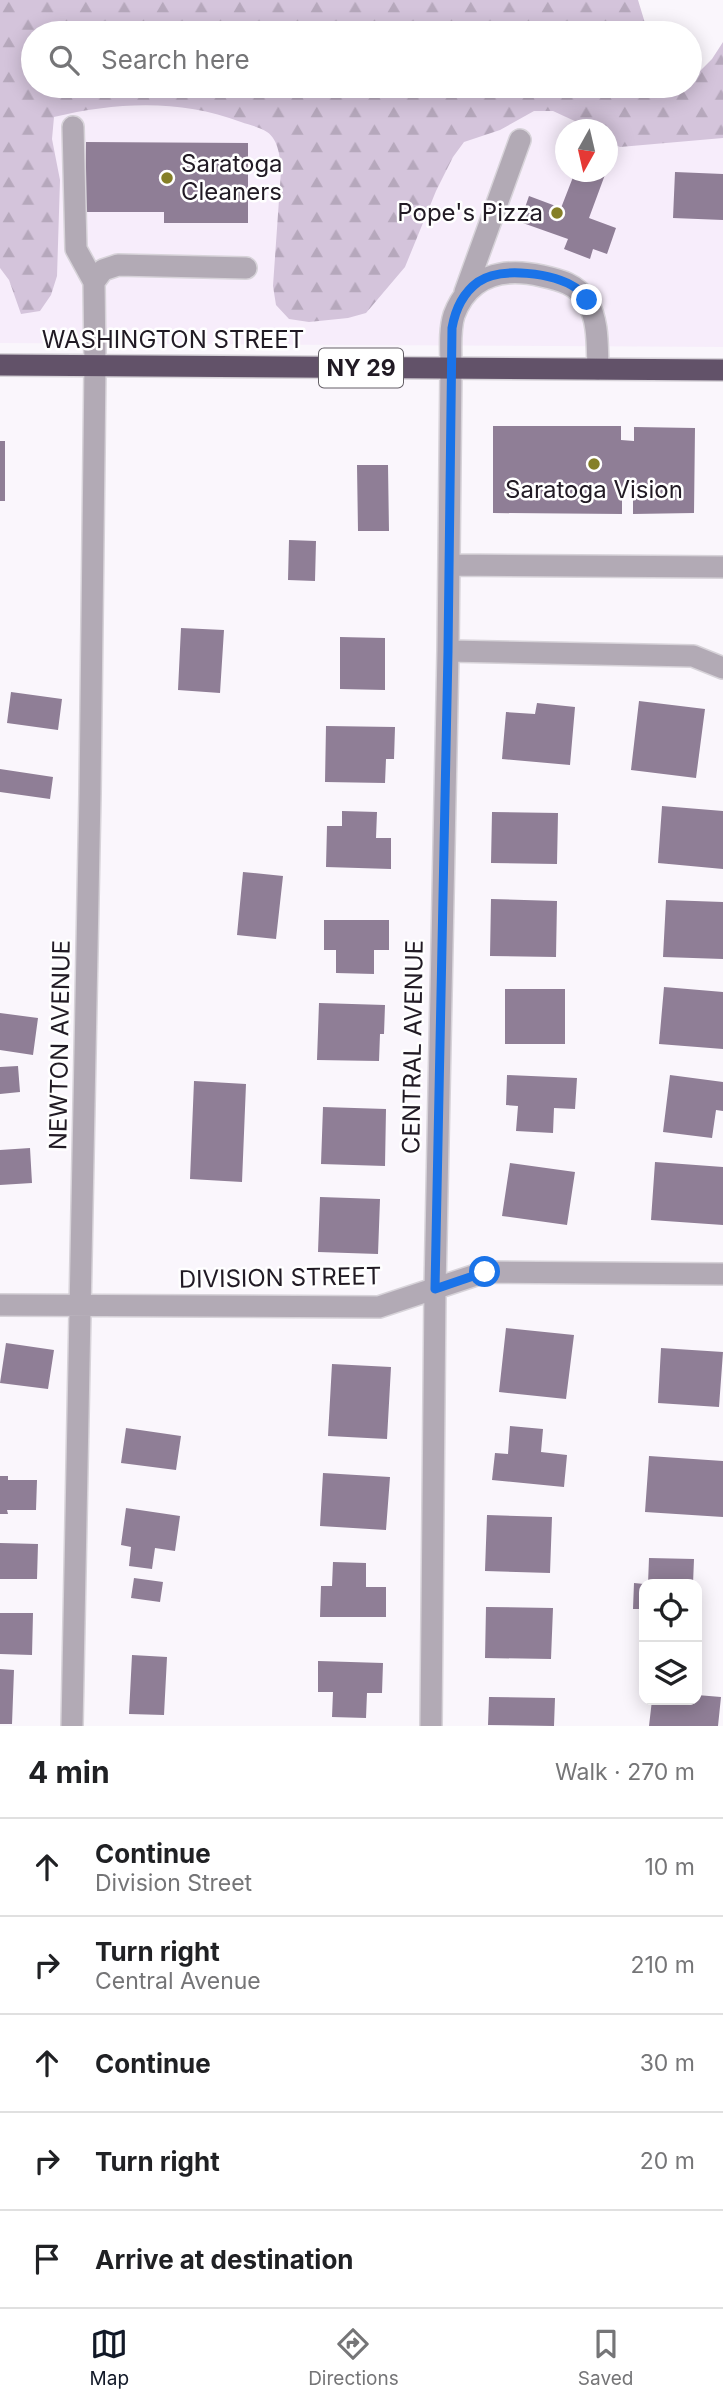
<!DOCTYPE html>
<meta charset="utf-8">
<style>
body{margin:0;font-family:Inter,sans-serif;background:#f6f6f6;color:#202124}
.controls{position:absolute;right:21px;bottom:21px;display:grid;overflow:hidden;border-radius:14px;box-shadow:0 4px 18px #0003}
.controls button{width:63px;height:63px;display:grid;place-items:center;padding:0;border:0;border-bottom:2px solid #e0e0e0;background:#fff;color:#202124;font:35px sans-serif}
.compass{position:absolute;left:555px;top:119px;width:63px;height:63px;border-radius:50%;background:#fff;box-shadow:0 4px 18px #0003;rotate:188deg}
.stop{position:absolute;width:21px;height:21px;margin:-16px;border:5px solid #1a73e8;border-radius:50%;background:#fff}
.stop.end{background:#1a73e8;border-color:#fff;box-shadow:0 2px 7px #0008}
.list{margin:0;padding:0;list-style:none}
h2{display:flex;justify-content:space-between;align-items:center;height:91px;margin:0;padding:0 28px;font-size:30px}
h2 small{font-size:23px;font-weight:400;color:#757577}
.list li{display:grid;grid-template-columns:46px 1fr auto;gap:21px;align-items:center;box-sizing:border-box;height:98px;padding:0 28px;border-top:2px solid #e0e0e0}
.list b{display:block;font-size:26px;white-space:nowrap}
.list p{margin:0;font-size:23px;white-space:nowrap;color:#757577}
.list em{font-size:23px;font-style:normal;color:#757577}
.icon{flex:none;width:38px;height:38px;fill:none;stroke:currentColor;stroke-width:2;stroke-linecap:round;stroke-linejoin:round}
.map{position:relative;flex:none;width:723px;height:1726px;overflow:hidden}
.search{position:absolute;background:#fff;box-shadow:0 4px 18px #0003;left:21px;right:21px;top:21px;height:77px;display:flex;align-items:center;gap:18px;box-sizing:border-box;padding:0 24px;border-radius:38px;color:#757577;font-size:26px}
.sheet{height:581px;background:#fff}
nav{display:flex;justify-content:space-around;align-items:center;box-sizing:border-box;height:98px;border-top:2px solid #e0e0e0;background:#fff;font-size:19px;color:#757577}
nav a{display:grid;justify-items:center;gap:4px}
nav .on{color:#111827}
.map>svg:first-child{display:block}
.built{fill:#f7edfb;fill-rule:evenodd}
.forest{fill:url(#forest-firs)}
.building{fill:#8f7e96}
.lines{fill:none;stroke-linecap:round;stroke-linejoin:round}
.minor-casing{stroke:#d7d3d9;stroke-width:24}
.highway-casing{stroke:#d7d3d9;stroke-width:24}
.minor{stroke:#b2aab5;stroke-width:21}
.highway{stroke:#625269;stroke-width:21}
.route{stroke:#1a73e8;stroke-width:9}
.poi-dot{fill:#857f27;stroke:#fff;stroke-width:2.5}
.labels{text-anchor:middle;stroke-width:5;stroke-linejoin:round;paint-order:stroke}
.shield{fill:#fff;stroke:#645f66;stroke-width:2}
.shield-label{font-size:23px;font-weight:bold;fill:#211a24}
.poi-label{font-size:24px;fill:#211a24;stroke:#fff;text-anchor:start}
.street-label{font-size:24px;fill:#211a24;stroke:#fff}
</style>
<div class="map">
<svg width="723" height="1726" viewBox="0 0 723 1726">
<defs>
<pattern id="forest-firs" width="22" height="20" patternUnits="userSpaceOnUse" patternTransform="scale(1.75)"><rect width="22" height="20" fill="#d4c4db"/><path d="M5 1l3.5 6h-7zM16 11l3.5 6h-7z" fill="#b6a8bc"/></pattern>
</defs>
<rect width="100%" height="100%" fill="#faf6fc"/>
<path class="built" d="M 0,83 L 33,86 L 591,90 L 723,136 L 723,347 L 0,343 ZM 566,130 L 608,130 L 608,172 L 566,172 Z"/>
<path class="forest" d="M 0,0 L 638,0 L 648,33 L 33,33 L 33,86 L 690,86 L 690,71 L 698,73 L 712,59 L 723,42 L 723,138 L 620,147 L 608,142 L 608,130 L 592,129 L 553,111 L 534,111 L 500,130 L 464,142 L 453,157 L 436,191 L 405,267 L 366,313 L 348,318 L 309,322 L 289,319 L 276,305 L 273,286 L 281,171 C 280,158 279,140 267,132 C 260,127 249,125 241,122 C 181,99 116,102 54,117 L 52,139 L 60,180 L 57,276 L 51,295 L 40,311 L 21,314 L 9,280 L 0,268 Z"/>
<path class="building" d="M 86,142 L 248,143 L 248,223 L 164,223 L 164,212 L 85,212 Z
M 575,172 L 606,172 L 589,218 L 616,228 L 607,254 L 593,249 L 590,259 L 564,249 L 568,239 L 520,222 L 529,196 L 561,208 Z
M 675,172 L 723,174 L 723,220 L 673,218 Z
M 493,426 L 621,426 L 621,440 L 634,441 L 634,427 L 695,428 L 694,513 L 633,514 L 633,488 L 622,488 L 622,514 L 493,513 Z
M 0,441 L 5,441 L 5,501 L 0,501 Z
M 357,465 L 388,465 L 389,531 L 358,531 Z
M 289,540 L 316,541 L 315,581 L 288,580 Z
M 181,628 L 224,630 L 220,693 L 178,690 Z
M 340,637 L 385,638 L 385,690 L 340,689 Z
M 11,692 L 62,699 L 58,730 L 7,723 Z
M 639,701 L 705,709 L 696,778 L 631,770 Z
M 537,703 L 575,707 L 570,765 L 502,759 L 506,712 L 535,714 Z
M 326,726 L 395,727 L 394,759 L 386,759 L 385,783 L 325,782 Z
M 0,769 L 53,777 L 50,799 L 0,792 Z
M 662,806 L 723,811 L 723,869 L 658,863 Z
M 342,811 L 377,812 L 376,838 L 391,838 L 391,869 L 326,867 L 327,826 L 342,826 Z
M 492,812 L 558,813 L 557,864 L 491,863 Z
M 243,872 L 283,876 L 276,939 L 237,935 Z
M 491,899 L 557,901 L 556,957 L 490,956 Z
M 666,900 L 723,902 L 723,959 L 663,957 Z
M 324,920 L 389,920 L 389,950 L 374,950 L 374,974 L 336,973 L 336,950 L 324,950 Z
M 664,987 L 723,992 L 723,1049 L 659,1044 Z
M 505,989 L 565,989 L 565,1044 L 505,1044 Z
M 319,1003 L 385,1005 L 384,1034 L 380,1034 L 379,1061 L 317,1060 Z
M 0,1013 L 38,1018 L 33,1055 L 0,1050 Z
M 18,1066 L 20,1092 L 0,1094 L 0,1067 Z
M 507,1075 L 577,1078 L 575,1109 L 554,1108 L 553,1133 L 516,1131 L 518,1106 L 506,1105 Z
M 670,1075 L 723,1082 L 723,1111 L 716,1110 L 712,1138 L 663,1132 Z
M 194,1081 L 246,1084 L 242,1182 L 190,1179 Z
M 323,1107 L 386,1109 L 385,1166 L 321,1164 Z
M 30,1148 L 32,1183 L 0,1185 L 0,1150 Z
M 655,1162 L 723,1167 L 723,1225 L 651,1220 Z
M 510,1163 L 575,1172 L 567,1225 L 502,1216 Z
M 320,1197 L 380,1199 L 378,1254 L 318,1252 Z
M 506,1328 L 574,1335 L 566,1399 L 499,1392 Z
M 6,1343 L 54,1350 L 48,1389 L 0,1383 Z
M 661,1348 L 723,1352 L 719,1407 L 658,1403 Z
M 332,1364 L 391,1367 L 387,1439 L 328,1436 Z
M 510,1426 L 543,1429 L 541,1452 L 567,1455 L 564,1487 L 492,1480 L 495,1453 L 508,1454 Z
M 126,1428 L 181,1436 L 176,1470 L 121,1463 Z
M 649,1456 L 723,1461 L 723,1517 L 645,1512 Z
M 323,1473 L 390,1477 L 386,1530 L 320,1526 Z
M 0,1476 L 8,1476 L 8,1480 L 37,1480 L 36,1510 L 7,1510 L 8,1514 L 0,1514 Z
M 126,1508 L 180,1516 L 175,1551 L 155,1548 L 152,1569 L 129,1566 L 131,1547 L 121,1545 Z
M 487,1515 L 552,1517 L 550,1573 L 485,1571 Z
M 0,1543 L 38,1544 L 37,1579 L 0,1579 Z
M 649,1558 L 694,1559 L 693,1584 L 648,1584 Z
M 333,1562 L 366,1563 L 366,1587 L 386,1587 L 386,1617 L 320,1617 L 321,1586 L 332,1586 Z
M 134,1578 L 163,1582 L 160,1602 L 131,1598 Z
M 634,1583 L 644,1584 L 644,1609 L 633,1609 Z
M 486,1607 L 553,1608 L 551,1659 L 485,1658 Z
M 0,1613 L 33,1613 L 32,1655 L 0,1654 Z
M 132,1655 L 167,1657 L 164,1715 L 129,1714 Z
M 318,1661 L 383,1663 L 382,1693 L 367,1693 L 366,1718 L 332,1717 L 333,1692 L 318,1692 Z
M 0,1669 L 14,1670 L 12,1724 L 0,1724 Z
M 697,1695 L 721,1697 L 718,1726 L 649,1726 L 652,1700 L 697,1700 Z
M 489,1697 L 555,1698 L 554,1726 L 488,1725 Z"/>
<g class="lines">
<defs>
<path id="minor" d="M 73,127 L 76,249 L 94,282
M 465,292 L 520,140
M 449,565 L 723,567
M 448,651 L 693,656 L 723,668
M 0,1305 L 379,1307 L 485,1272 L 723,1274
M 72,1726 L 90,794 L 95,365 L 94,282 L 103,270 L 118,265 L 246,268
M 431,1726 L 435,1289 L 448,651 L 451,368 C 451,351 449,331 454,315 C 469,275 504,267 542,276 C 560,280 577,284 587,301 C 599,321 597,347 598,369"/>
<path id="highway" d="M 0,365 L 723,370"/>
</defs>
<use href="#minor" class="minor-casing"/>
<use href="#highway" class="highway-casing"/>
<use href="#minor" class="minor"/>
<use href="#highway" class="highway"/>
</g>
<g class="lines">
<path class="route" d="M 485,1272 L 435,1289 L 448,651 L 452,328 C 455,311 463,293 478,282 C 500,266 554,273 576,288 C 580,291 583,296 587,300"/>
</g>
<g class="poi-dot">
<circle cx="167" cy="178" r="7"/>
<circle cx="557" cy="213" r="7"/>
<circle cx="594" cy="464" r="7"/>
</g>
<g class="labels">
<rect class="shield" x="319" y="348.5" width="84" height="39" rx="5"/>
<g class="shield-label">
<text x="361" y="376">NY 29</text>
</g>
<g class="poi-label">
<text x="181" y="172">Saratoga<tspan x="181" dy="28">Cleaners</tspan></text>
<text x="543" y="221" text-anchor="end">Pope's Pizza</text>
<text x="594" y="498" text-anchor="middle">Saratoga Vision</text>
</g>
<g class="street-label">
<text x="173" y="348">WASHINGTON STREET</text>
<text transform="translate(60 1045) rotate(-89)" y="8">NEWTON AVENUE</text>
<text transform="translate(413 1047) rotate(-89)" y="8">CENTRAL AVENUE</text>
<text transform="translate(280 1278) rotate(-1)" y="8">DIVISION STREET</text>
</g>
</g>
</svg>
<div class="controls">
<button><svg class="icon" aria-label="locate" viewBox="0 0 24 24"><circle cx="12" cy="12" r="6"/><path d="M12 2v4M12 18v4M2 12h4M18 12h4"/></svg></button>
<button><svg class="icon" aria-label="layers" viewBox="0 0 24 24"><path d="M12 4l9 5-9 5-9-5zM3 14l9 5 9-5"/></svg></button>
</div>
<svg class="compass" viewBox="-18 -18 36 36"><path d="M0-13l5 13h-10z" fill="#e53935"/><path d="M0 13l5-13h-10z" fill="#757577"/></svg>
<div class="stop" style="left:485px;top:1272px"></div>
<div class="stop end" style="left:587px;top:300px"></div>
<div class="search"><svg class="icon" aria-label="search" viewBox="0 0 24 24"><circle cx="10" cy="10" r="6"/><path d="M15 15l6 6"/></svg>Search here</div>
</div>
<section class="sheet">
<h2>4 min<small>Walk · 270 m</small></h2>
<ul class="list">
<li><svg class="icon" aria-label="ahead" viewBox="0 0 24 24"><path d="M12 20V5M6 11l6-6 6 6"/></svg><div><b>Continue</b><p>Division Street</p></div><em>10 m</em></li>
<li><svg class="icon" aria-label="right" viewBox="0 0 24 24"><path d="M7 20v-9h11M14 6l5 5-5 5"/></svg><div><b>Turn right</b><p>Central Avenue</p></div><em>210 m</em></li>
<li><svg class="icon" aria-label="ahead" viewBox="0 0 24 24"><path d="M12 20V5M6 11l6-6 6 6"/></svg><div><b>Continue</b></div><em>30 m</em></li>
<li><svg class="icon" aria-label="right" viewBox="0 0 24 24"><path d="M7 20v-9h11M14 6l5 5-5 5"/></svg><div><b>Turn right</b></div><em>20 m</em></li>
<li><svg class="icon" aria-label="arrive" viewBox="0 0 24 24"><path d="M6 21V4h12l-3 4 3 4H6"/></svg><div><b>Arrive at destination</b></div></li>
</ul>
</section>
<nav>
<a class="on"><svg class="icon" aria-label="map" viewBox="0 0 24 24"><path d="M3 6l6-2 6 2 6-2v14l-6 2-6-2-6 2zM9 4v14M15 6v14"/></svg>Map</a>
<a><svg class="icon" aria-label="directions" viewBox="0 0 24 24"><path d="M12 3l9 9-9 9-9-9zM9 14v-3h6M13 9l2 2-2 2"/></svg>Directions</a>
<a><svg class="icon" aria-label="saved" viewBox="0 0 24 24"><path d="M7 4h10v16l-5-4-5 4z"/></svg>Saved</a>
</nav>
